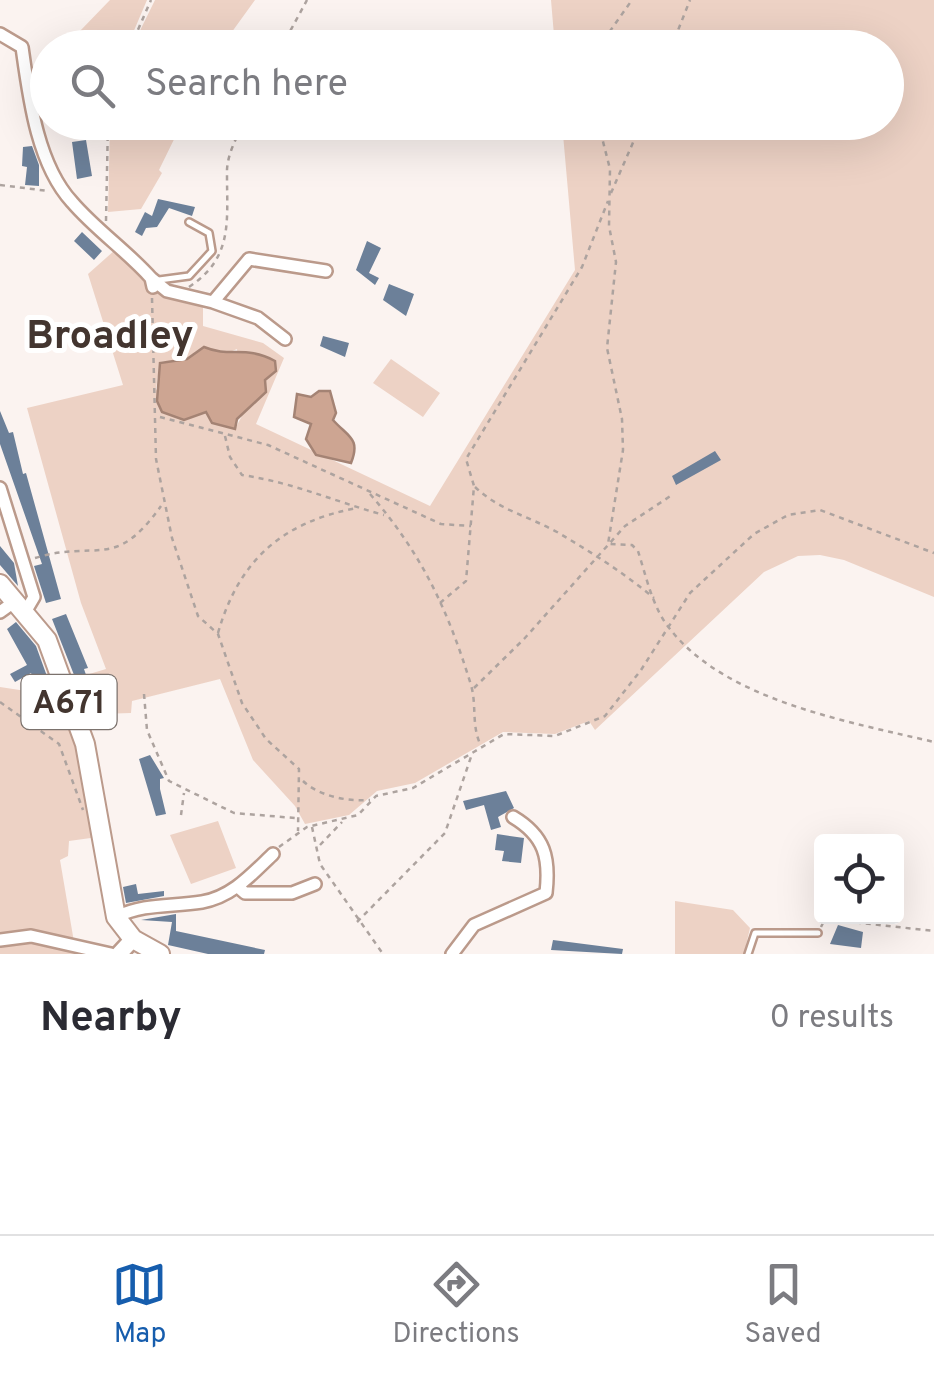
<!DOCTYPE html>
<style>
body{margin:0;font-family:Overpass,sans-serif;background:#f7f7f7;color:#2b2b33}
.controls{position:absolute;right:30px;bottom:30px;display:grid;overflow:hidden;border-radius:10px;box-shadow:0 10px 40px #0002}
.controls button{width:90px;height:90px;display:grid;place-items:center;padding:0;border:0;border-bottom:2px solid #e1e1e2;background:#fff;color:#2b2b33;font:50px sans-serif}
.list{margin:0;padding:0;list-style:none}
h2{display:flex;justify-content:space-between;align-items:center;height:130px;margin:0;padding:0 40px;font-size:42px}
h2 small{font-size:32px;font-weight:400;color:#7c7c81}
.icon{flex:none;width:55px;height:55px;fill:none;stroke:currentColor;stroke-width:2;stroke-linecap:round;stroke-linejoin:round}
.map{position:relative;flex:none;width:934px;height:954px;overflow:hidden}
.search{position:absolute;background:#fff;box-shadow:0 10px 40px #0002;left:30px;right:30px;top:30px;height:110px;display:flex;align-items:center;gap:25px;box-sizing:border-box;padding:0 35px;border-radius:55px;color:#7c7c81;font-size:38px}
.sheet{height:280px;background:#fff}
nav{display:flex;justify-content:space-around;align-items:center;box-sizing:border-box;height:140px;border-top:2px solid #e1e1e2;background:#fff;font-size:28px;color:#7c7c81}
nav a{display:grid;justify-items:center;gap:5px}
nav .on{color:#165dad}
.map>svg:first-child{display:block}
.green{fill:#edd2c5;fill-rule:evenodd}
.water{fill:#cda592;stroke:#a48374;stroke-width:2.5}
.building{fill:#6c8099}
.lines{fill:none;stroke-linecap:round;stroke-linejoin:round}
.lane-casing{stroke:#bb9a8b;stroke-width:10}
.street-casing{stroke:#bb9a8b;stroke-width:16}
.secondary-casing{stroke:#bb9a8b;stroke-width:20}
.primary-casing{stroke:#bb9a8b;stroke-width:22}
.path{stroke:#ada39f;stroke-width:2.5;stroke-dasharray:5 5;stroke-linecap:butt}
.lane{stroke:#fff;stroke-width:5}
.street{stroke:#fff;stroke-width:11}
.secondary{stroke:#fff;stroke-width:15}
.primary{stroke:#fff;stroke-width:18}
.labels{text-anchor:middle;stroke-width:10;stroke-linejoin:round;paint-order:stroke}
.shield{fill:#fff;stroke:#7b726d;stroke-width:2.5}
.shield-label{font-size:32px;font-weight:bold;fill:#43352f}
.quarter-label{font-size:40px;font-weight:bold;fill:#43352f;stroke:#fff}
</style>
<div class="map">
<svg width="934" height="954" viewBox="0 0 934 954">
<rect width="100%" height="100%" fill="#fbf3f0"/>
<path class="green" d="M 110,0 L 147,0 L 127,47 L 79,32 Z
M 155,0 L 255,0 L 221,47 L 132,47 Z
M 551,0 L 934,0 L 934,597 L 844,560 L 820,555 L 798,556 L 764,572 L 595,730 L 589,721 L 555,734 L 503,732 L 415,783 L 377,791 L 349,815 L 305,824 L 295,806 L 253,760 L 220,679 L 132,701 L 131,713 L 100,714 L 86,675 L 106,669 L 81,603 L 27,408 L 123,385 L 88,274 L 115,250 L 158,290 L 203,304 L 203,326 L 263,343 L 284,358 L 256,424 L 430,506 L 575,270 L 562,123 L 886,122 L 886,48 L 555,47 ZM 204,347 L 225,354 L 237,349 L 244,412 L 235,429 L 207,412 L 174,413 L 156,389 L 160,362 L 188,359 Z
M 110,123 L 182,123 L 159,170 L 162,173 L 141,209 L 108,212 Z
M 391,359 L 440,393 L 423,417 L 373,383 Z
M 0,687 L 26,691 L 34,710 L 64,726 L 76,722 L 98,837 L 69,841 L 68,856 L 60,860 L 74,942 L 0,936 Z
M 218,821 L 236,868 L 191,884 L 170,835 Z
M 675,901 L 733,910 L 750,928 L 744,954 L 675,954 Z
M 23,940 L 100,954 L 0,954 L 0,944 Z"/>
<path class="water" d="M 204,347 C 230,358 246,345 275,361 L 276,371 L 265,380 L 266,392 L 237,419 L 235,429 L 212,423 L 206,412 L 184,420 L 162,412 L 157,401 L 160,363 L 187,359 Z
M 319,391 L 330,391 L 336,413 L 333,420 C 348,437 361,438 351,463 L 316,455 L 306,439 L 311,424 L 294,417 L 297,394 L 311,397 Z"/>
<path class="building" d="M 86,140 L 92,176 L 77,179 L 72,142 Z
M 32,146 L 39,165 L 39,186 L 25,185 L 27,167 L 22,166 L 23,147 Z
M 158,199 L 195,207 L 192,216 L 169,208 L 157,227 L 146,228 L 142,236 L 135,232 L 145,212 L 152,216 Z
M 82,232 L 102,251 L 94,260 L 74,241 Z
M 367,241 L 381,248 L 369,273 L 379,278 L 375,285 L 356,270 Z
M 389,284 L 414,294 L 406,316 L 383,300 Z
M 323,336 L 349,343 L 345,357 L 320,346 Z
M 0,411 L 9,433 L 13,432 L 23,474 L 26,473 L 61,599 L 46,603 L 34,566 L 42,564 L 0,444 Z
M 715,451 L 721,460 L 676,485 L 672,476 Z
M 0,546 L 14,563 L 18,586 L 0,565 Z
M 66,614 L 88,668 L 84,669 L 98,710 L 89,713 L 52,619 Z
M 16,622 L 36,646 L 52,690 L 40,694 L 31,673 L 15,682 L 10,674 L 27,665 L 7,629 Z
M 150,755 L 164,778 L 160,779 L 160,789 L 166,814 L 156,816 L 139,759 Z
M 506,791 L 514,808 L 498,817 L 501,827 L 491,830 L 484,805 L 466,810 L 463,801 Z
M 497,834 L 524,838 L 521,863 L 502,861 L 504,851 L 495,850 Z
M 136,884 L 138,894 L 164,891 L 164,896 L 126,903 L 123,887 Z
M 176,914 L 176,931 L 265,950 L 264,954 L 208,954 L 168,945 L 172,922 L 141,920 Z
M 838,925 L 863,932 L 861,948 L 830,944 Z
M 553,940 L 623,949 L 622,954 L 551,950 Z"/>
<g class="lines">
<defs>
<path id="lane" d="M 159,280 L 189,276 L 212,251 L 209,233 L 189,222
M 748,954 L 755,933 L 818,933"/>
<path id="street" d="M 0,34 L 22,47 C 29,97 37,164 72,202 C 96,230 127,251 151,278 L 153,287
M 151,278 L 167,291 L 213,302 L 249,259 L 326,271
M 213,302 L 258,318 L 285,339
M 0,488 L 34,597 L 24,614
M 0,612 L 14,602
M 238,887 L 245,893 L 292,893 L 315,884
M 116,917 C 145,903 171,907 202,902 C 232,897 252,874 273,854
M 0,940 L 31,936 L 111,954
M 452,954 L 474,925 L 546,893 C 550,858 545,836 513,817"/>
<path id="secondary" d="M 119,954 L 133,939"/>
<path id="primary" d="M 0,584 L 47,640 L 85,744 L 116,917 L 133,939 L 160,954"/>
</defs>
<use href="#lane" class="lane-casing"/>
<use href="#street" class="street-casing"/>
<use href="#secondary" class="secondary-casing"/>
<use href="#primary" class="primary-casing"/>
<path class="path" d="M 130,48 L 151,0
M 281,48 L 307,0
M 598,48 L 632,0
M 671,48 L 690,0
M 598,122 L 610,169 L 609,226 L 616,262 L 607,348 L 622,419 L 623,450 L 608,544 L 632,545 L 638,551 C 646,576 653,609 670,629 C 726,701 850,722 934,742
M 0,185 L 48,191
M 611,193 L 642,122
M 106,221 L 108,122
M 189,287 C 233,258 227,222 227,175 C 226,156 236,139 244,122
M 152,298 L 156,459 L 172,538 L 198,616 L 218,634 L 242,703 L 266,739 L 299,769 L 298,831
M 160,417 L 268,445 L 441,524 L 471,526
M 225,436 L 230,457 L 242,475 C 295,483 333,501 384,515
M 475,487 C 499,510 528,516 557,532 C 591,552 624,573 654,598
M 370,494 C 422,554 448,610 471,685 C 477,706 471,725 481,746
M 35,558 C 98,539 114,572 161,506
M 440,603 L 466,581 L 474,486 L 466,459 L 582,267 L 608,201
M 218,633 C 239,560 282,522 357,508
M 474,688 L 524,639 L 625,526 L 672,495
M 144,694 L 147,730 L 169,781 L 234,813 L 295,818
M 0,702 L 59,744 L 83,810
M 303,781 C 319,796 348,802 370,800
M 181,815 L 184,793
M 312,827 L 320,864 L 383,954
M 320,845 L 342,822
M 279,847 L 307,827 L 358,815 L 376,796 L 413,788 L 504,734 L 555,736 L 605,716 L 641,670 L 690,593 L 754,534 L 788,515 L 820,510 L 934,553
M 357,922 L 445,833 L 471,757
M 821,927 L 825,919 L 934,931"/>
<use href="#lane" class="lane"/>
<use href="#street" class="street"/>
<use href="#secondary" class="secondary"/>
<use href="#primary" class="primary"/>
</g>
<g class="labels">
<rect class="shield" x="21.5" y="675" width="95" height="54" rx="8"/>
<g class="shield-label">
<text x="69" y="713">A671</text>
</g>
<g class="quarter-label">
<text x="110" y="348">Broadley</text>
</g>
</g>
</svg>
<div class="controls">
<button><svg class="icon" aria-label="locate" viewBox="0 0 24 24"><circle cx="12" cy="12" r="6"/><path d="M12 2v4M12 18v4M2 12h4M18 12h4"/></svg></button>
</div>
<div class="search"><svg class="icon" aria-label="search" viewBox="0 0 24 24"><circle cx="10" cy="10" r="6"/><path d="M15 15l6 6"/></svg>Search here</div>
</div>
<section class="sheet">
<h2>Nearby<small>0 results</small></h2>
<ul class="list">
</ul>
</section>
<nav>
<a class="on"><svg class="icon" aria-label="map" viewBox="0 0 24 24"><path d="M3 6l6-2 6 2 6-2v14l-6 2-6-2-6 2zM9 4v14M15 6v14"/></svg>Map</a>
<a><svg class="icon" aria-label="directions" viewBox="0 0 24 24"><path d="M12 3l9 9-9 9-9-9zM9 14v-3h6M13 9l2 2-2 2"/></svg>Directions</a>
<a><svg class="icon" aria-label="saved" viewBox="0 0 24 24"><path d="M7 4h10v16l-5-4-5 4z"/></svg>Saved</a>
</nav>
